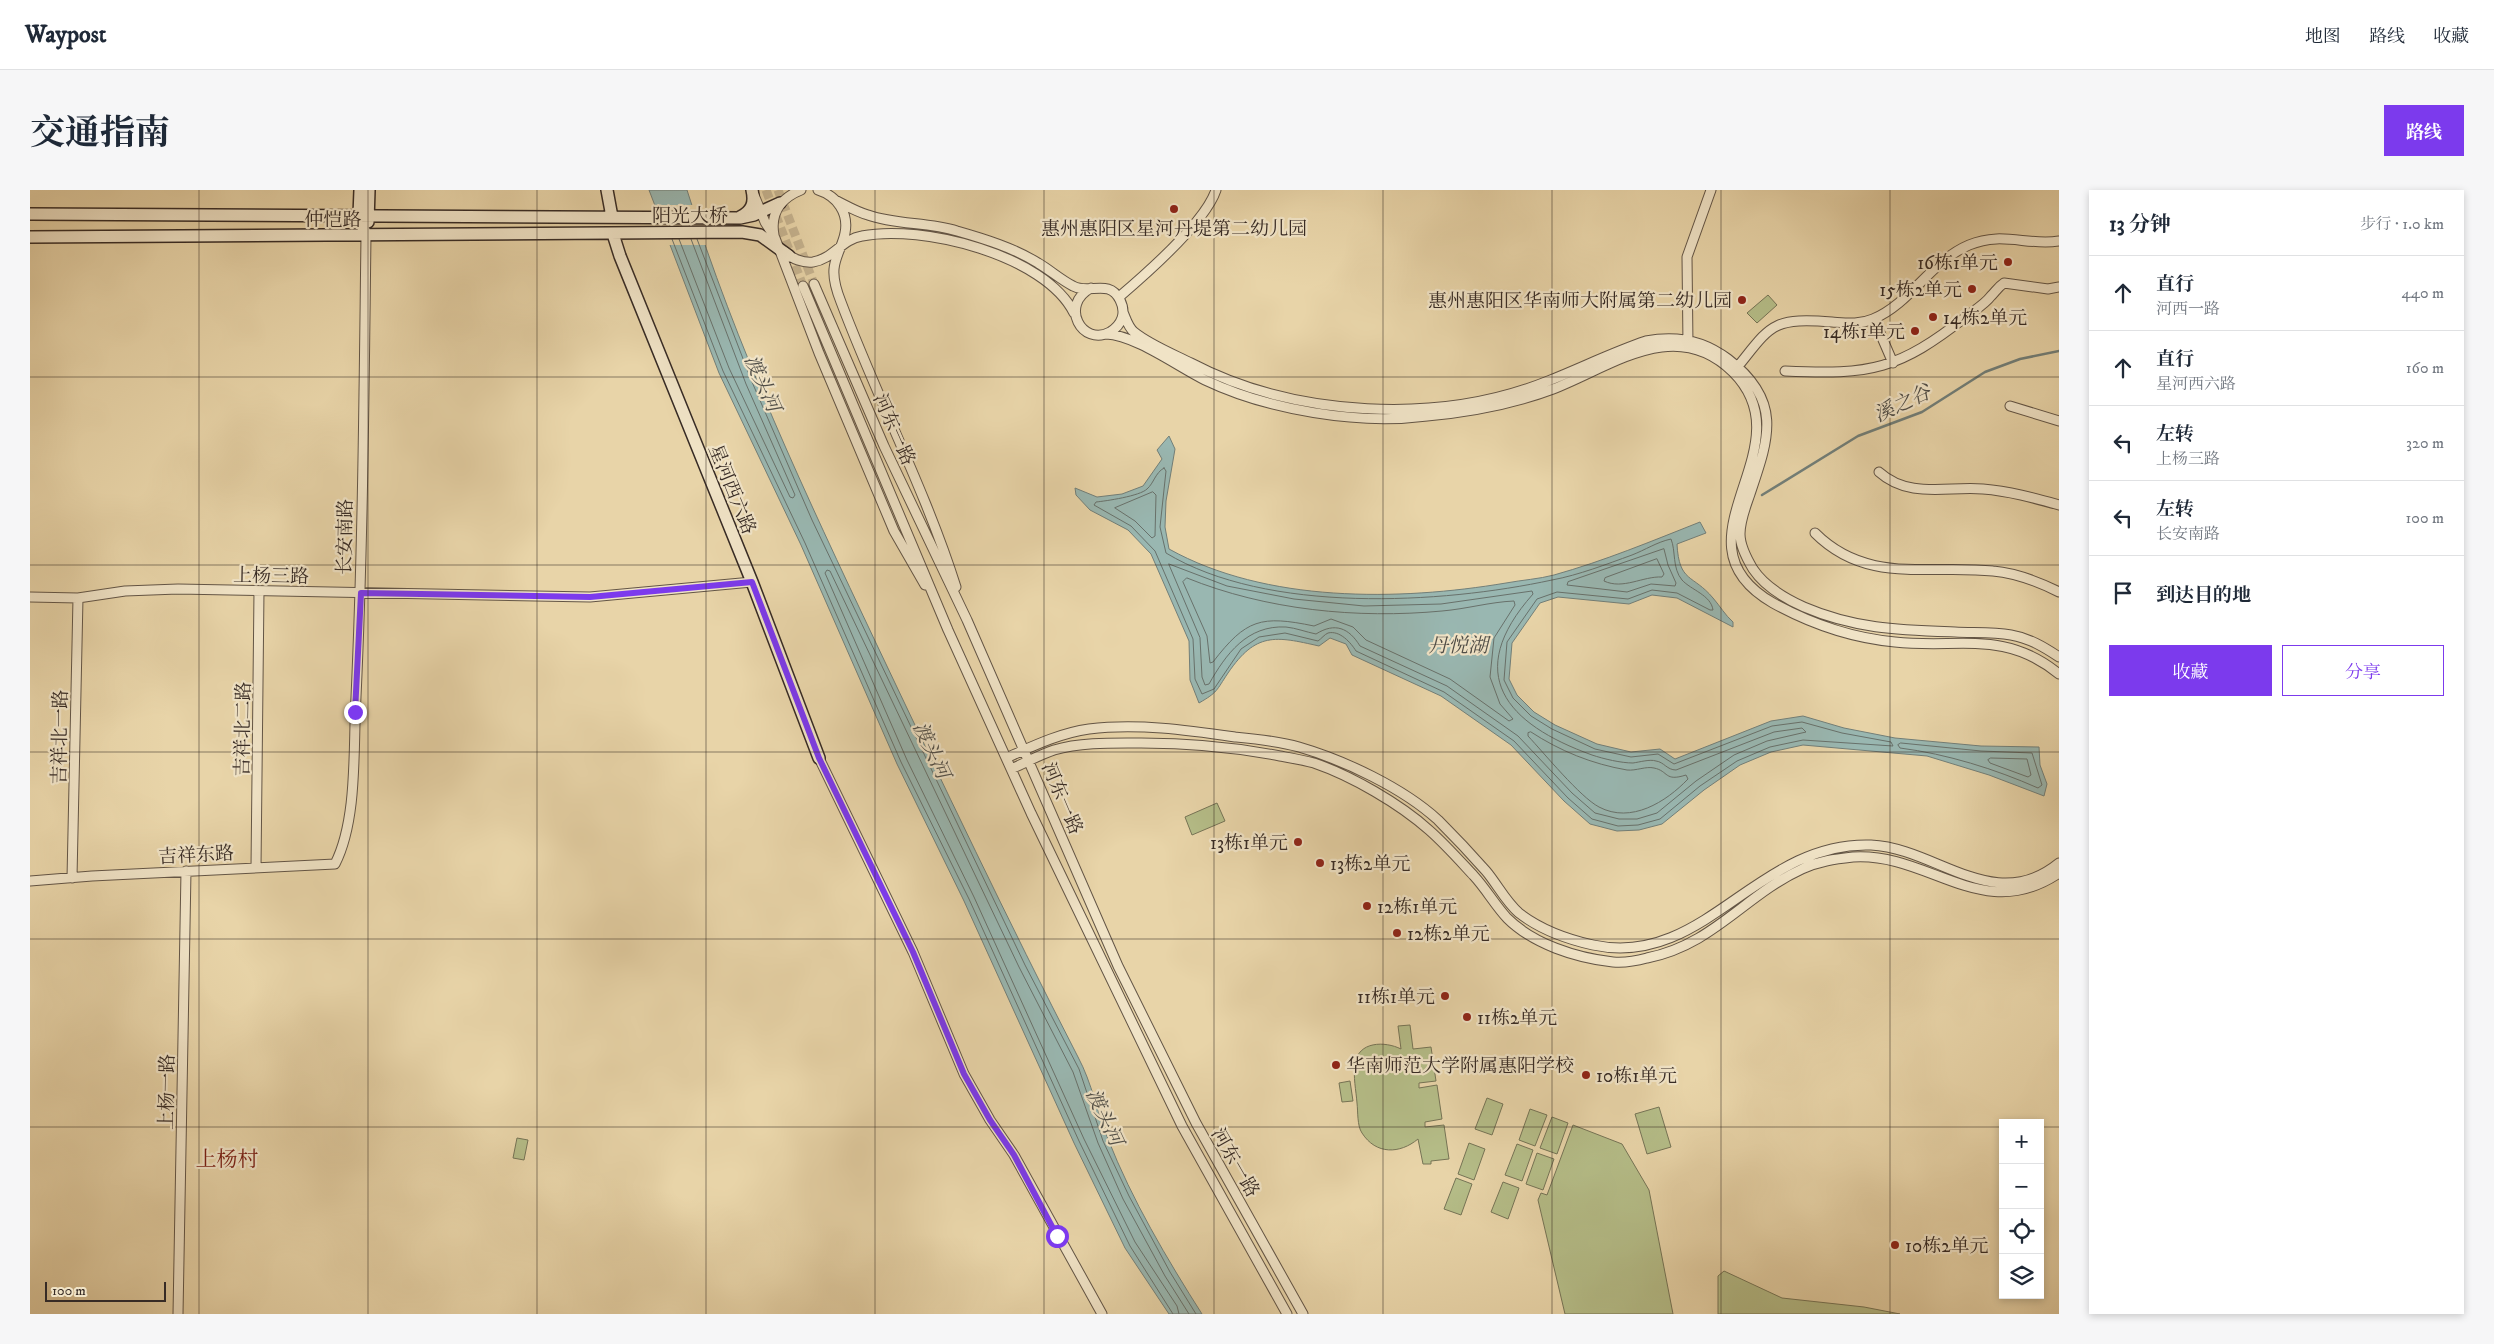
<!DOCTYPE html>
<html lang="zh">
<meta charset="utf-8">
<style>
body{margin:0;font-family:"IM FELL DW Pica","Noto Serif SC",serif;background:#f6f6f7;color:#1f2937}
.controls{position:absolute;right:15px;bottom:15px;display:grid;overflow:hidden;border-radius:0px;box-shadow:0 2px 8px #0003}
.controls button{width:45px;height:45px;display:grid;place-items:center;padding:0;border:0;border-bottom:1px solid #e0e1e3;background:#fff;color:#1f2937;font:25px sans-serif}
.scale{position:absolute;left:15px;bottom:12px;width:121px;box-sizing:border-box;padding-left:5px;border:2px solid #372b25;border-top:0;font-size:14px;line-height:18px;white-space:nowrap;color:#372b25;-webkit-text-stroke:4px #f0e3c6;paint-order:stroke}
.stop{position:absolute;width:15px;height:15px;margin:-11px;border:4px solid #7c3aed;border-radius:50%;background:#fff}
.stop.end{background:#7c3aed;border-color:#fff;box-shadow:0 1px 5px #0008}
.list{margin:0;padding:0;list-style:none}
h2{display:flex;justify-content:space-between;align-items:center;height:65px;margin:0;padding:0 20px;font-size:21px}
h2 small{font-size:16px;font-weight:400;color:#747a83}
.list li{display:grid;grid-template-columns:32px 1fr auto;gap:15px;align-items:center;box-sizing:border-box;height:75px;padding:0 20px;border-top:1px solid #e0e1e3}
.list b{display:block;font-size:19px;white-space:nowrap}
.list p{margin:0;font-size:16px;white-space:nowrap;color:#747a83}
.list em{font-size:16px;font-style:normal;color:#747a83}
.actions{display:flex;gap:10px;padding:15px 20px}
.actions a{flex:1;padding:11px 0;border:1px solid #7c3aed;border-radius:0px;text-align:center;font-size:18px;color:#7c3aed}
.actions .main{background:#7c3aed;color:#fff}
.icon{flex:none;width:28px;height:28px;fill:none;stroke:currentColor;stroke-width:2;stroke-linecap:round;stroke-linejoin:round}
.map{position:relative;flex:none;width:2029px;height:1124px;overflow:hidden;border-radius:0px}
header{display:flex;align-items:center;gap:30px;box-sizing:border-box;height:70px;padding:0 25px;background:#fff;border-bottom:1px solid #e0e1e3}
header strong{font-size:24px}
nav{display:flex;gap:28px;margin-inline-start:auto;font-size:18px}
.intro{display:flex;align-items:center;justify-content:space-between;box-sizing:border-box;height:120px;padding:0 30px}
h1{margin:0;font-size:35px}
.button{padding:12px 22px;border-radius:0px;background:#7c3aed;color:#fff;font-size:18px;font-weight:700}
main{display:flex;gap:30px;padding:0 30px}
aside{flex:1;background:#fff;border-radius:0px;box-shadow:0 2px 8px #0003}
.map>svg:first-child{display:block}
.green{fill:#b5bd88;stroke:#767456}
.water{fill:#99b7b1;stroke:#727f79}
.pier{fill:#e8d4a8}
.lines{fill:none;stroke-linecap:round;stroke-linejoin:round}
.shore{stroke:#68716b;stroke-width:1}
.stream{stroke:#727f79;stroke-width:2.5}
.street-tunnel{stroke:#c5b28e;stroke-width:9;stroke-dasharray:9 4.5;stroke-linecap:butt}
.street-casing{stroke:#635546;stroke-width:11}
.secondary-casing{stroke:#372b25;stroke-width:14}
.street{stroke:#f0e3c6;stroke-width:9}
.secondary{stroke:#f0e3c6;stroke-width:11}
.route{stroke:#7c3aed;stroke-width:6}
.grid{fill:none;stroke:#372b25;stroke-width:1;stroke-opacity:0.55}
.poi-dot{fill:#8f2418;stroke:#f0e3c6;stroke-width:2}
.labels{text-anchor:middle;stroke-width:4.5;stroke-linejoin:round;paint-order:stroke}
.street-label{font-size:19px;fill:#372b25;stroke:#f0e3c6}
.poi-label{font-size:19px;fill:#372b25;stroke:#f0e3c6;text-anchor:start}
.water-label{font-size:20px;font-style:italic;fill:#504e48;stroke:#f0e3c6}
.quarter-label{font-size:21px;fill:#7a1f14;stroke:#f0e3c6}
</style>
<header>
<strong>Waypost</strong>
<nav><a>地图</a><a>路线</a><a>收藏</a></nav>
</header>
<div class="intro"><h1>交通指南</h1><a class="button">路线</a></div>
<main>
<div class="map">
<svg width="2029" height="1124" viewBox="0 0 2029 1124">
<rect width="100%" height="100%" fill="#e8d4a8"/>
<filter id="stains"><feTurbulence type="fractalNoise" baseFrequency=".004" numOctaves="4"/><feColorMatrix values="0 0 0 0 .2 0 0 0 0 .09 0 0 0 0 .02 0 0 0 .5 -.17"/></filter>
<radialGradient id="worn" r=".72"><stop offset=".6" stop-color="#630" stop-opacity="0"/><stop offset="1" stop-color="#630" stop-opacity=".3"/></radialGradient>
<path class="green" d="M 1738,105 L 1747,115 L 1727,133 L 1717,123 Z
M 1187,613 L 1195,631 L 1162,645 L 1155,627 Z
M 1380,835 L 1383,859 L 1401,857 L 1406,891 L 1389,893 L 1389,898 L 1407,895 L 1412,929 L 1395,932 L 1395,937 L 1414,935 L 1419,969 L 1401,971 L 1401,974 L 1393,974 L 1388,949 C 1370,964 1346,965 1332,943 C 1327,936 1328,921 1327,913 C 1326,900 1323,887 1325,874 C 1328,851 1355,851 1371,859 L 1368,836 Z
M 1320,891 L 1323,911 L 1312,912 L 1309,893 Z
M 1457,908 L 1473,914 L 1462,945 L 1445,939 Z
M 1629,917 L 1641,957 L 1617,964 L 1605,924 Z
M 1500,919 L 1517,925 L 1505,956 L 1489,950 Z
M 1522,927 L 1538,933 L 1527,964 L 1510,958 Z
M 1543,935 L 1592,954 L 1619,1000 L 1643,1124 L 1535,1124 L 1508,1010 L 1511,1003 L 1517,1005 Z
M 487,948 L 498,950 L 494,970 L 483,968 Z
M 1439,953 L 1455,959 L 1444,990 L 1428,984 Z
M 1487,954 L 1503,960 L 1492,991 L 1475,985 Z
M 1507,963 L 1524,969 L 1513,1000 L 1496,994 Z
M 1426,988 L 1442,994 L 1431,1025 L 1414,1019 Z
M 1473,992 L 1489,998 L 1478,1029 L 1461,1022 Z
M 1694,1081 L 1752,1108 L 1834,1117 L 1870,1124 L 1688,1124 L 1688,1086 Z"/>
<path class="water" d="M 619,0 L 657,0 C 706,157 776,305 846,453 C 912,592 978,731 1048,867 C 1062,893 1067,922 1078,949 C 1102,1010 1137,1069 1172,1124 L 1139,1124 L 1095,1058 L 1044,953 L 934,711 L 867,574 L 771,355 L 689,183 Z
M 1139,246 L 1145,259 L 1136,311 L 1135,337 L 1139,359 C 1236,413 1369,411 1476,393 C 1492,390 1509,389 1524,385 C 1574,371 1622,351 1670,332 L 1676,343 L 1647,354 C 1649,393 1663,384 1683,408 C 1690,416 1695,425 1703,432 L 1703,437 L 1647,408 L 1622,405 L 1599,414 L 1528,407 L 1510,413 L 1482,453 L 1479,489 L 1487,505 L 1504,522 L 1525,535 L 1567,554 L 1601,562 L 1630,559 L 1645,569 L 1741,531 L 1773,526 L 1814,538 L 1865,548 L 1951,556 L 2009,557 L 2010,575 L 2017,594 L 2014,606 L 1959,585 L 1897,566 L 1773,555 L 1741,562 L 1710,575 L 1674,600 L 1632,634 L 1609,640 L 1587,641 L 1560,634 L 1534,611 L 1481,555 L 1411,506 L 1322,465 L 1316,454 L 1300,448 L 1289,456 C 1245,446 1226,442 1198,483 C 1186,501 1188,502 1169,513 L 1160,490 L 1159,451 L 1121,364 L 1098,340 L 1060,320 L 1046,305 L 1045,298 L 1067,307 L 1092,304 L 1113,296 L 1132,269 L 1127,260 Z"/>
<path class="pier" d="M 622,15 L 664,15 L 677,55 L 636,55 Z"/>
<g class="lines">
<path class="shore" d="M 642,49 L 693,181 L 775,353 L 871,572 L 939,709 L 1049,951 L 1100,1056 L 1143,1124
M 649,49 L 699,178 L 760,307 L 763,308 L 765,305 L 716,194 L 661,49
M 667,49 L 722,192 L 782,330 L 995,775 L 1049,879 L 1073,951 L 1099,1006 L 1140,1082 L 1166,1124
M 1134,278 L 1136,281 L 1130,337 L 1136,363 C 1237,424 1411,414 1522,390 C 1549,385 1577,374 1602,365 C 1615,360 1627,352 1641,349 C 1646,361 1642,378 1652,390 C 1661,400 1681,405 1683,420 L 1680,420 L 1647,403 L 1622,400 L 1598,409 L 1527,402 L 1507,409 L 1477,452 L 1474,490 L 1483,508 L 1501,526 L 1522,539 L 1565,559 L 1601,567 L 1628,564 L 1644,574 L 1742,536 L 1772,532 L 1812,543 L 1861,552 L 1863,556 L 1773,550 L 1740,557 L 1707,571 L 1670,596 L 1630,629 L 1608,635 L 1588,636 L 1562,629 L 1538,608 L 1484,551 L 1414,502 L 1326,461 C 1321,453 1310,440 1298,443 C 1295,444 1291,449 1288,451 L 1255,443 L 1229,447 L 1211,459 L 1184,499 L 1172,504 L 1165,489 L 1163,449 L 1125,361 L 1101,336 L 1064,315 L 1066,312 C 1076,311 1110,306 1117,299 C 1124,293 1125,283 1134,278 Z
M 1123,302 L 1126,305 L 1125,346 L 1122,348 L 1105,331 L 1085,318 Z
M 1634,359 L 1638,375 L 1646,393 L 1645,396 L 1621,394 L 1597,402 L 1537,395 L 1538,392 Z
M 1627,369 L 1634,384 L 1632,387 C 1613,386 1593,400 1574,391 L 1575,388 Z
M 1139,374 L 1197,396 L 1264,409 L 1334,416 L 1411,414 L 1502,401 L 1503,404 C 1432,484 1476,534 1562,565 C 1574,569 1591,573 1603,573 C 1610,572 1620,569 1626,571 C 1634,572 1637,580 1646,580 L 1744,542 L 1772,538 L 1776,542 L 1737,551 L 1704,565 L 1666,591 L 1627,623 L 1607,629 L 1589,629 L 1565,623 L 1542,603 L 1488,546 L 1417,496 L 1330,456 C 1319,438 1305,432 1286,444 C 1276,442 1266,438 1256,437 C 1217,435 1196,464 1179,494 L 1175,495 L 1172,487 L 1170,448 Z
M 1157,388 C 1236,420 1327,429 1412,421 C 1436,419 1460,412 1484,411 L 1485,415 L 1464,448 L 1460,487 L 1470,514 L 1483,529 L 1479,531 L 1420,489 L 1336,450 L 1323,437 L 1301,429 L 1284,436 C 1231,425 1216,429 1183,472 L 1180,473 L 1177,446 L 1153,392 Z
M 1501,542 C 1530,561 1562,574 1597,580 C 1606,581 1616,576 1624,578 C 1639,581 1634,592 1656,585 L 1658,589 C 1636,612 1601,634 1569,617 C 1550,607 1514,563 1498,546 L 1498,543 Z
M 1871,553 L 1951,561 L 2002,563 L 2012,595 L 2008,598 C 1965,579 1917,564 1870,558 L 1868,555 Z
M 1961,568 L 1997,569 L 2001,585 L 1998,587 L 1960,573 L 1958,570 Z
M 1149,1124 L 1147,1116 L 1105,1052 L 1054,949 L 944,707 L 877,570 L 795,383 L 797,380 L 800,381 L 989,777 L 1043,882 L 1068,953 L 1093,1009 L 1135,1086 L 1159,1124"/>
<path class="stream" d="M 1732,305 L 1828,246 L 1892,222 L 1955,182 L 1990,169 L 2029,161"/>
<path class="street-tunnel" d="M 736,0 L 773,96
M 748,0 L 784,94"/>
<defs>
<path id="street" d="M 788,0 C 807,6 819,23 815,43 C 813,55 805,66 804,79 C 803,90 807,102 811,112 C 847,208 895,299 926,397
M 724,5 L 735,32 L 745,48 L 789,163 L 864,341 L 895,395
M 807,11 C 817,16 827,22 838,25 C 866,35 898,32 927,41 C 955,49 984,58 1008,73 C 1020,80 1031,90 1043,96 C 1059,105 1079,88 1090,110 C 1093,116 1094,122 1092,128 C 1090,134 1085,139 1080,142 C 1052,157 1029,115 1061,98
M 744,45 C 740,23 751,8 771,0
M 755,62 C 762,69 773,73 783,72 C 803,69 812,49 832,46 C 892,34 1015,65 1044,123
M 784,94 L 854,256 L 937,430 L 1088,776 L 1166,933 L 1273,1124
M 773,96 L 918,440 L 1001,623 L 1152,936 L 1257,1124
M 1089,107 C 1116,84 1175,33 1186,0
M 1093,122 C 1096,129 1098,137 1104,142 C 1120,155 1143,164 1161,173 C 1264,227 1409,235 1518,191 C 1551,178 1583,162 1616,151 C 1646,145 1673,150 1698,169 C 1753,211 1739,248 1720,304 C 1716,316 1710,330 1710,344 C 1710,356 1717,369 1723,379 C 1735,397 1754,408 1774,417 C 1825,439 1870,440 1925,442 C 1943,443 1963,442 1981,445 C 1999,448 2014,457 2029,467
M 1844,129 L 1863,173
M 1076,144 C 1105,145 1147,176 1175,190 C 1238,220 1328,235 1397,226 C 1439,222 1483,214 1523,199 C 1581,177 1645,125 1703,182 C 1780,259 1635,351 1743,413 C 1781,434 1822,448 1865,452 C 1928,459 1974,439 2029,484
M 1658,155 L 1657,67 L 1681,0
M 1705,180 C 1741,136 1740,127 1802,132 C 1816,133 1829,135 1843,129 C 1881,113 1901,71 1939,55 C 1972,41 1997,56 2029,51
M 1755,181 C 1842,185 1868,180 1937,126 C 1945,120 1955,114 1961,106 C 1966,101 1968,97 1974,93 L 2018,99 L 2029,97
M 1980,216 L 2029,231
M 1849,282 C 1879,309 1917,296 1953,299 C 1979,301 2004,308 2029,315
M 1785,343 C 1837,395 1899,374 1963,381 C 1986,383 2009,392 2029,402
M 0,407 L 48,408 L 95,401 L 148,399 L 560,407 L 722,392
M 789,568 L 883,762 L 934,884 L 960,930 L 984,965 L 1072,1124
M 976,568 C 1003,556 1030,543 1059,539 C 1107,533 1157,540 1205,547 C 1226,549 1248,551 1269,557 C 1314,570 1373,598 1408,630 C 1424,646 1441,664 1456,681 C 1467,694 1476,712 1489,723 C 1511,740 1536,749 1563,755 C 1675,779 1726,651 1841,655 C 1907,658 1964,726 2029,673
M 981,579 C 995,573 1009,565 1024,560 C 1051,552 1083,553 1111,553 C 1158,553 1204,557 1250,566 C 1261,568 1273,570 1284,573 C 1322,586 1370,614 1399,640 C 1415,654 1430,671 1444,686 C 1456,699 1465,715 1477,728 C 1503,754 1546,768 1583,772 C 1594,773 1606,771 1617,768 C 1683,755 1715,705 1772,679 C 1789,671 1805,669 1823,667 C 1900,662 1952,735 2029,683
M 226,678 L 229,401
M 42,688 L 48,408
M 0,691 L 62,686 L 305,674 C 328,629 323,557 326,507 C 333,353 334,200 336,46
M 148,1124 L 156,681"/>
<path id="secondary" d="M 330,0 L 329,25 L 336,46
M 577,0 L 582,27
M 0,24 L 710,28 L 724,25 L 750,13
M 710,27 C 722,21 725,13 722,0
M 338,32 L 339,0
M 583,44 L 590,66 L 722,392 L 789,568
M 0,47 L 712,42 L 730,45 L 759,66"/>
</defs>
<use href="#street" class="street-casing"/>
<use href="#secondary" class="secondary-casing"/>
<use href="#street" class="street"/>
<use href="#secondary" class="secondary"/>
</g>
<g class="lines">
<path class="route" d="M 325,522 L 331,403 L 560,407 L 722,392 L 789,568 L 883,762 L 934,884 L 960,930 L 984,965 L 1027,1046"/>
</g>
<path class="grid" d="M 169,0 L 169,1124M 338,0 L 338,1124M 507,0 L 507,1124M 676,0 L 676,1124M 845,0 L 845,1124M 1014,0 L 1014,1124M 1184,0 L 1184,1124M 1353,0 L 1353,1124M 1522,0 L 1522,1124M 1691,0 L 1691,1124M 1860,0 L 1860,1124M 0,187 L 2029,187M 0,375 L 2029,375M 0,562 L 2029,562M 0,749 L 2029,749M 0,937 L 1973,937M 2010,937 L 2029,937"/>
<g class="poi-dot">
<circle cx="1144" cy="19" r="5"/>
<circle cx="1978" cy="72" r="5"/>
<circle cx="1942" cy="99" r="5"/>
<circle cx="1712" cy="110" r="5"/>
<circle cx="1903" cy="127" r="5"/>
<circle cx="1885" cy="141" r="5"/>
<circle cx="1268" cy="652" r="5"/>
<circle cx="1290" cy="673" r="5"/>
<circle cx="1337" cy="716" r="5"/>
<circle cx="1367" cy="743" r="5"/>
<circle cx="1415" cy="806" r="5"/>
<circle cx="1437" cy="827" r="5"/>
<circle cx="1306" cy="875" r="5"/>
<circle cx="1556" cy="885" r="5"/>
<circle cx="1865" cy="1055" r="5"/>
</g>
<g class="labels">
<g class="street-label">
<text x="660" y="32">阳光大桥</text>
<text x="303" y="36">仲恺路</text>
<text transform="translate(865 239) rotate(66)" y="7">河东一路</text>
<text transform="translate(703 299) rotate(68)" y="7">星河西六路</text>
<text transform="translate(314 347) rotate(-89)" y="7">长安南路</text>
<text transform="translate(241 385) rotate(1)" y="7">上杨三路</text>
<text transform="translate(212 539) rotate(-89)" y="7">吉祥北二路</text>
<text transform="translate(29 547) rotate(-89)" y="7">吉祥北一路</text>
<text transform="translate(1033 608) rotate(67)" y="7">河东一路</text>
<text transform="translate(166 664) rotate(-3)" y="7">吉祥东路</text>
<text transform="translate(136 902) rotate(-89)" y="7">上杨一路</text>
<text transform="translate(1206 972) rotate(60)" y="7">河东一路</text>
</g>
<g class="poi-label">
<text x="1144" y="45" text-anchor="middle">惠州惠阳区星河丹堤第二幼儿园</text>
<text x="1968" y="79" text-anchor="end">16栋1单元</text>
<text x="1932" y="106" text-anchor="end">15栋2单元</text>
<text x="1702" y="117" text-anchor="end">惠州惠阳区华南师大附属第二幼儿园</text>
<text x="1913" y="134">14栋2单元</text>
<text x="1875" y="148" text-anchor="end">14栋1单元</text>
<text x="1258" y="659" text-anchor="end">13栋1单元</text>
<text x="1300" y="680">13栋2单元</text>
<text x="1347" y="723">12栋1单元</text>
<text x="1377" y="750">12栋2单元</text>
<text x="1405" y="813" text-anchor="end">11栋1单元</text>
<text x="1447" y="834">11栋2单元</text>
<text x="1316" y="882">华南师范大学附属惠阳学校</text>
<text x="1566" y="892">10栋1单元</text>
<text x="1875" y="1062">10栋2单元</text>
</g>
<g class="water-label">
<text transform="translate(733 193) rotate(66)" y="7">渡头河</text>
<text transform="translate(1872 213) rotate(-25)" y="7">溪之谷</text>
<text x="1428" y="462">丹悦湖</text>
<text transform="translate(902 560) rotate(65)" y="7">渡头河</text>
<text transform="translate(1075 927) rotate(65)" y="7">渡头河</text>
</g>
<g class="quarter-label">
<text x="197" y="976">上杨村</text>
</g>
</g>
<rect width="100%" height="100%" filter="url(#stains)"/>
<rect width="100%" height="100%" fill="url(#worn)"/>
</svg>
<div class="controls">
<button>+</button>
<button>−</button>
<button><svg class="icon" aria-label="locate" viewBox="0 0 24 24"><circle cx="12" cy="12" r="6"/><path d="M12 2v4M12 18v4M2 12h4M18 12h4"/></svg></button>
<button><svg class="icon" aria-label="layers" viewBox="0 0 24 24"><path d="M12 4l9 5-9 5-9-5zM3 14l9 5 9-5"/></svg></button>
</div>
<div class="scale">100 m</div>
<div class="stop" style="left:1027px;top:1046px"></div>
<div class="stop end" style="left:325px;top:522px"></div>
</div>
<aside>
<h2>13 分钟<small>步行 · 1.0 km</small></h2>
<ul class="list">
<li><svg class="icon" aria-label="ahead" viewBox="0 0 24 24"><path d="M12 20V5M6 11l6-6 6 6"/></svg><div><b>直行</b><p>河西一路</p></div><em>440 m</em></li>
<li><svg class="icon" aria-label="ahead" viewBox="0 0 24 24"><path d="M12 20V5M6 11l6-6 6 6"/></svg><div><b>直行</b><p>星河西六路</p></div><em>160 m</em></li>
<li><svg class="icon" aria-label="left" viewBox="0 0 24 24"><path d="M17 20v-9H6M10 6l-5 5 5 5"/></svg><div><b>左转</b><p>上杨三路</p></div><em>320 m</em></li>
<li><svg class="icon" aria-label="left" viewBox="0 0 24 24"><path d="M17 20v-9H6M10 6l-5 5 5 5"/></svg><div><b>左转</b><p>长安南路</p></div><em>100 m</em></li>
<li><svg class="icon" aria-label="arrive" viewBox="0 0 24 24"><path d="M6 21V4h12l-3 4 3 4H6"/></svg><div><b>到达目的地</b></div></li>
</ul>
<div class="actions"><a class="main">收藏</a><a>分享</a></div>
</aside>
</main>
